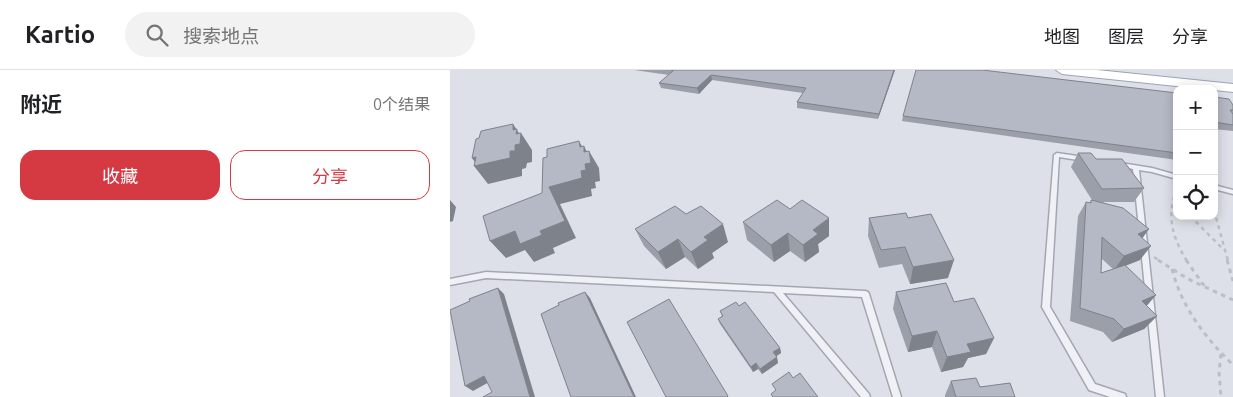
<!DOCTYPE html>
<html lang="zh">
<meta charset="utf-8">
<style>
body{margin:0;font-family:Ubuntu,"Noto Sans SC",sans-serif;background:#f2f2f2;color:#202124}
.controls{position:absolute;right:15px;top:15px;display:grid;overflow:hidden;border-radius:10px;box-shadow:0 2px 12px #0003}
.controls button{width:45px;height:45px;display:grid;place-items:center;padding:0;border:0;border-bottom:1px solid #e0e0e0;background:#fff;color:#202124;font:25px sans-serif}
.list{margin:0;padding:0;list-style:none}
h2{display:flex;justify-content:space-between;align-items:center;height:65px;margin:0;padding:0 20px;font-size:21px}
h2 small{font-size:16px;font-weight:400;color:#757577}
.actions{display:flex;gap:10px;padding:15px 20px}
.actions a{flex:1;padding:11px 0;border:1px solid #d53a43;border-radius:15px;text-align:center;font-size:18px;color:#d53a43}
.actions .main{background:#d53a43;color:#fff}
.icon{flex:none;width:28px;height:28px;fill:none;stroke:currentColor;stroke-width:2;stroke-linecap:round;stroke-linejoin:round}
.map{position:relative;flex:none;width:783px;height:327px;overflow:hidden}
header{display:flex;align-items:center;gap:30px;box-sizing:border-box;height:70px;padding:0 25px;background:#fff;border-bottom:1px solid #e0e0e0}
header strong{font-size:24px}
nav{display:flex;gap:28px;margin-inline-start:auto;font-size:18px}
.search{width:350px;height:45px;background:#f2f2f2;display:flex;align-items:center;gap:12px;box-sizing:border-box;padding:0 18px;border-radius:28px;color:#757577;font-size:19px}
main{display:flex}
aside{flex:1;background:#fff}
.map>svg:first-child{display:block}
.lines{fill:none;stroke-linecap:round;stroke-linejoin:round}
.service-casing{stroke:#a2a7b2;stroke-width:3}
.primary-casing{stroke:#9ca3b4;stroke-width:2}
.path-far1{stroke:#bbbec6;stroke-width:2.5;stroke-dasharray:4 4;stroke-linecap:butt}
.path{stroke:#bbbec6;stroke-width:3;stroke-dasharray:4.5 4.5;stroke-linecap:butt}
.service{fill:#f0f1f6;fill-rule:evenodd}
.primary{fill:#fff;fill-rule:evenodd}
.wall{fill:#9b9fa9;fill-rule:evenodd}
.shaded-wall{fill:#7e828a}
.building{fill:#b4b9c5;stroke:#7e828a}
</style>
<header>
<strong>Kartio</strong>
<div class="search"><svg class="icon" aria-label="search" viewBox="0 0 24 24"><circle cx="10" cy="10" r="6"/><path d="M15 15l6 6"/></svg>搜索地点</div>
<nav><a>地图</a><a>图层</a><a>分享</a></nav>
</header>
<main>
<aside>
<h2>附近<small>0个结果</small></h2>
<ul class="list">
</ul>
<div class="actions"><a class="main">收藏</a><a>分享</a></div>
</aside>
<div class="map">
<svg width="783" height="327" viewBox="0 0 783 327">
<rect width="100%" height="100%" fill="#dde0e8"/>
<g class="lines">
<defs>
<path id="service" d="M 607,83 L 634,87 L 637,89 L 634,91 L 609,87 L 600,237 L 645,314 L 675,324 L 676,327 L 660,327 L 639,320 L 592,237 L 604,85 Z
M 671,93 L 702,98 L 727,105 L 727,109 L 702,102 L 689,100 L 714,327 L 706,327 L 683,99 L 669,96 L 668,95 Z
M 764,115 L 783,120 L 783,124 L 764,119 Z
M 36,202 L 415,221 L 418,222 L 419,224 L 451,327 L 443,327 L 412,227 L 333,223 L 419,324 L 420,327 L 411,327 L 324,222 L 36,208 L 0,215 L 0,209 Z"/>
<path id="primary" d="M 606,0 L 647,0 L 783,14 L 783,22 L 612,4 Z"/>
</defs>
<use href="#service" class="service-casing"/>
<use href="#primary" class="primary-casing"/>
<path class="path-far1" d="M 727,119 C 716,145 722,167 737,191
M 764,140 L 778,191
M 740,146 L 774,180
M 704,187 L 710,191"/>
<path class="path" d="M 708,190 L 738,209 L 783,230
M 736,190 L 755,217
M 777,190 L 783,211
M 722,199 C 732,238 755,267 783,295
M 771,284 L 769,302 L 771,327"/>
<use href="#service" class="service"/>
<use href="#primary" class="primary"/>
</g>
<path class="wall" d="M 184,0 L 445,0 L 428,49 L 347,38 L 347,32 L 353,23 L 262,10 L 249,24 L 211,18 L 209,13 L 219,5 Z
M 727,23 L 727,90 L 452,51 L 453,46 Z
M 764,27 L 783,35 L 783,61 L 764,59 Z
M 628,83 L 646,89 L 694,118 L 684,132 L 653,132 L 692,168 L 690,190 L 675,196 L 706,225 L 696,236 L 707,246 L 694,259 L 662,272 L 653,262 L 620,251 L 628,146 L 636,132 L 639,133 L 642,130 L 621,97 ZM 652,189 L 663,199 L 651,203 Z
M 419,148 L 458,148 L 498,208 L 460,214 L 452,194 L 429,198 L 418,166 Z
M 293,152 L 379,166 L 368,174 L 369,182 L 355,192 L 340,181 L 324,192 L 297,170 Z
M 185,159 L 278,172 L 262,183 L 264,188 L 248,199 L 235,187 L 216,199 L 194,176 Z
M 446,222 L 504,232 L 544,268 L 536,284 L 518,288 L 513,297 L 491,302 L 482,277 L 458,282 L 443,239 Z
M 289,236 L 330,278 L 331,283 L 326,286 L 328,293 L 312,304 L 308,299 L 303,302 L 270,254 L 268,249 L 272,246 L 270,241 Z
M 501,311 L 530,317 L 565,327 L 495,327 L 495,325 Z"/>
<path class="shaded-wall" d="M 444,0 L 445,0 L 428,49 L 429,44 Z
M 261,5 L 262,10 L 249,24 L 247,18 Z
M 63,54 L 71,66 L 71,63 L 82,80 L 82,92 L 77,93 L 76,98 L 72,99 L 72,106 L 38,114 L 24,96 L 27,95 L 22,88 L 63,60 Z
M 129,71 L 134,80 L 134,76 L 140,88 L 139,81 L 149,98 L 150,111 L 145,112 L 146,118 L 141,119 L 142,126 L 110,134 L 126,168 L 103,178 L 105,183 L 84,192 L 75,180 L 56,188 L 40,171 L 65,161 L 90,161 L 99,117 L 130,77 Z
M 0,130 L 6,137 L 3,151 L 0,152 Z
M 379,148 L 379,166 L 368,174 L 369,182 L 355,192 L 353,175 L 363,160 Z
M 273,154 L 278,172 L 262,183 L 264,188 L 248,199 L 241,182 L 254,167 Z
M 699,159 L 689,173 L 688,164 Z
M 338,163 L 340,181 L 324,192 L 321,175 Z
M 228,169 L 235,187 L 216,199 L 208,182 Z
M 701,176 L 690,190 L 664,200 L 674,186 Z
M 504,190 L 498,208 L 460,214 L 463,197 Z
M 48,218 L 54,224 L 85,327 L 80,327 Z
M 135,222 L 140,228 L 186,327 L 184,327 Z
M 706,225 L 694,239 L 692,231 Z
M 707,246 L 694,259 L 662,272 L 674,259 Z
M 487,261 L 482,277 L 458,282 L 462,266 Z
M 544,268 L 536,284 L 518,288 L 513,297 L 491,302 L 497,287 L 517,274 Z
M 330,278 L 331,283 L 325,287 L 323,282 Z
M 327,287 L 328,293 L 312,304 L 310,299 Z
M 306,293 L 308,299 L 303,302 L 301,297 Z
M 34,306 L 41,311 L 23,321 L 15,316 Z"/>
<path class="building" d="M 221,0 L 444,0 L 429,44 L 347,32 L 356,18 L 261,5 L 247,18 L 209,13 L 224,0 Z
M 466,0 L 532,0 L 727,23 L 727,83 L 453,46 Z
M 764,27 L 779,29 L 783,35 L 783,40 L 780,40 L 783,44 L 783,55 L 764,52 Z
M 63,54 L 63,60 L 67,59 L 66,64 L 71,63 L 70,74 L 65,75 L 65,81 L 60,81 L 60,88 L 24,96 L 26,87 L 22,88 L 26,69 L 29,68 L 31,61 Z
M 129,71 L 130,77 L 134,76 L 134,82 L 139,81 L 141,93 L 135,94 L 136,100 L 131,101 L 132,108 L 99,117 L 115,151 L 90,161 L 92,165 L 70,174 L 65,161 L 40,171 L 33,146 L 92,123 L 93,88 L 97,87 L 97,79 Z
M 628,83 L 641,83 L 646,89 L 672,89 L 694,118 L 652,119 Z
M 327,130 L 340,139 L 352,130 L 379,148 L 363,160 L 368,164 L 353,175 L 338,163 L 321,175 L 293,152 Z
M 641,130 L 673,138 L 699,159 L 688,164 L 701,176 L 674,186 L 652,167 L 651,203 L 675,195 L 706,225 L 692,231 L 707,246 L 674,259 L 664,249 L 630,238 L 636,132 L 641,133 Z
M 225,136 L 236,144 L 251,136 L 273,154 L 254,167 L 258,170 L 241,182 L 228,169 L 208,182 L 185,159 Z
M 456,143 L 458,148 L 481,144 L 504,190 L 463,197 L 455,177 L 431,180 L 419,148 Z
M 496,213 L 504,232 L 524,228 L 544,268 L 517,274 L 521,282 L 497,287 L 487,261 L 462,266 L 446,222 Z
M 48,218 L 80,327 L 33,327 L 42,322 L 34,306 L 15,316 L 0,240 L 20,231 L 19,229 Z
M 135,222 L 184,327 L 121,327 L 91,244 L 109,235 L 108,233 Z
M 219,229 L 278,326 L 277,327 L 216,327 L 177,252 Z
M 286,232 L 289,236 L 295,232 L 330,278 L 323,282 L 327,287 L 310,299 L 306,293 L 301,297 L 268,249 L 273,246 L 270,241 Z
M 339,302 L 343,308 L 350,303 L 368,327 L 323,327 L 321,324 L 326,320 L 322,314 Z
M 526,308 L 530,317 L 560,313 L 565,327 L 506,327 L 501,311 Z"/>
</svg>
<div class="controls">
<button>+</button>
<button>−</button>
<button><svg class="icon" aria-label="locate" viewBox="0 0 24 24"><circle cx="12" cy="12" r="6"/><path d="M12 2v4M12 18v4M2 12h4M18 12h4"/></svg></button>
</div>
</div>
</main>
